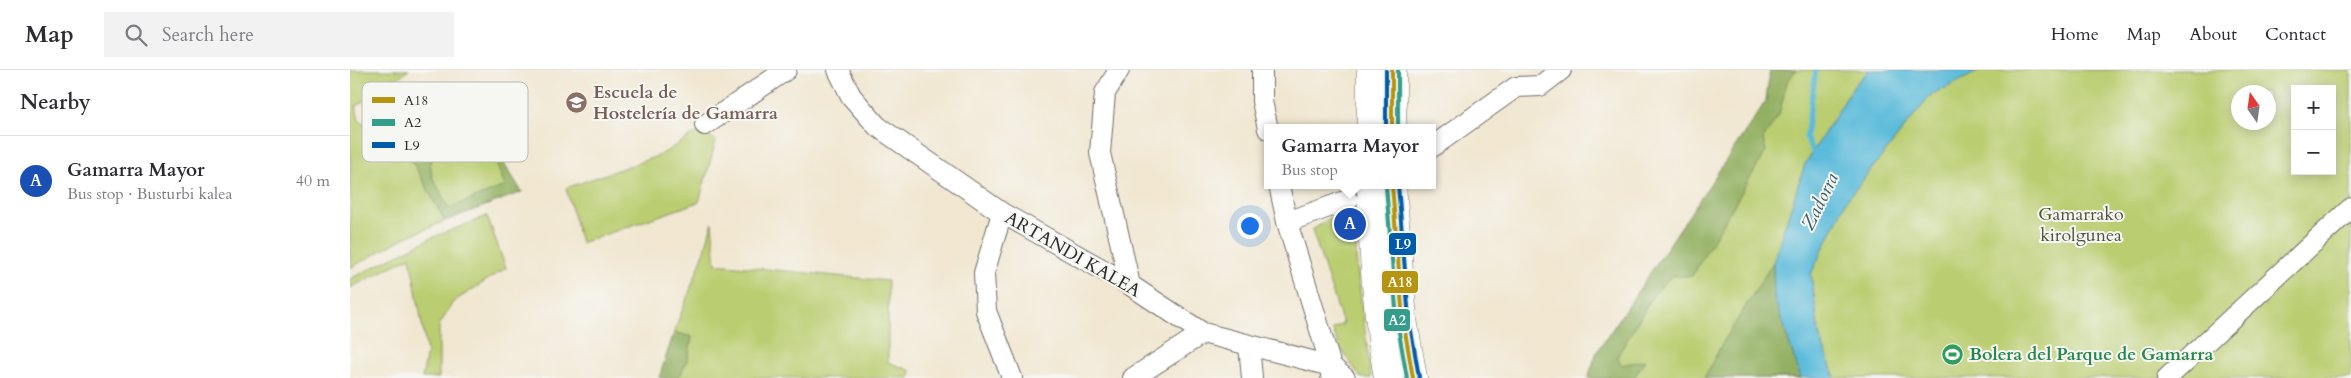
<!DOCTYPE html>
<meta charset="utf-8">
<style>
body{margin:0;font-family:Cardo,serif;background:#f2f2f3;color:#2b2b33}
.controls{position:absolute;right:15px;top:15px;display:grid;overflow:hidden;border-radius:0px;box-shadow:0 2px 12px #0003}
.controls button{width:45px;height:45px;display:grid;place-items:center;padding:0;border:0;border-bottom:1px solid #e1e1e2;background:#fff;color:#2b2b33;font:25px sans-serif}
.compass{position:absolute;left:1881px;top:15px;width:45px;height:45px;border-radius:50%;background:#fff;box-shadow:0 2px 12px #0003;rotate:347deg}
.you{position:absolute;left:899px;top:155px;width:18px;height:18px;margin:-12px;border:4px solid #fff;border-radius:50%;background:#1a73e8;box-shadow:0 0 0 8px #1a73e833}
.badge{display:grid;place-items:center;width:32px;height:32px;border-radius:50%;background:#7c3aed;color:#fff;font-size:16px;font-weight:700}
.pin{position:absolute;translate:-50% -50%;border:2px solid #fff;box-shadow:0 1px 5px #0006}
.popup{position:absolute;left:914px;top:54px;width:172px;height:65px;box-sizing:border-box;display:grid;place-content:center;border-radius:0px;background:#fff;filter:drop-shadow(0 1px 4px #0005);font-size:16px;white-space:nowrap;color:#7c7c81}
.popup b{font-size:19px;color:#2b2b33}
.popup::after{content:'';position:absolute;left:50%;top:100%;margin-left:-10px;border:10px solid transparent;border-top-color:#fff}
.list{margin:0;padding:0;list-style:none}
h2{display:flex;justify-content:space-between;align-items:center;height:65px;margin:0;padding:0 20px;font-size:21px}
h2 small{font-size:16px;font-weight:400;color:#7c7c81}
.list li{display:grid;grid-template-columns:32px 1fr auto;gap:15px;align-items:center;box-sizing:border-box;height:90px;padding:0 20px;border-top:1px solid #e1e1e2}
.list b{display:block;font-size:19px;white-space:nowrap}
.list p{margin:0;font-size:16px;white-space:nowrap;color:#7c7c81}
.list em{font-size:16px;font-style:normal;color:#7c7c81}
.icon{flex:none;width:28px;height:28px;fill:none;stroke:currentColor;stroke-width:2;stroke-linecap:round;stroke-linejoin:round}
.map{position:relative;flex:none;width:2001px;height:308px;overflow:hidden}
header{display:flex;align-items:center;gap:30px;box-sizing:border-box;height:70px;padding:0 25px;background:#fff;border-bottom:1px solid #e1e1e2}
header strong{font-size:24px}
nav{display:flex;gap:28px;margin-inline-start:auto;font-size:18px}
.search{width:350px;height:45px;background:#f2f2f3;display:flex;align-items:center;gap:12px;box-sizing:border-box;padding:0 18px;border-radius:0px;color:#7c7c81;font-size:19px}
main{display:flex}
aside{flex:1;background:#fff}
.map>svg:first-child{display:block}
.green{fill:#bacd70;stroke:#727c4e;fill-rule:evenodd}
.forest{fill:#93b062;stroke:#5f6e46}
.water{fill:#5cbbda;stroke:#447382}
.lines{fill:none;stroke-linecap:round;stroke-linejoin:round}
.stream{stroke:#5cbbda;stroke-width:5}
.minor-casing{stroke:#706d65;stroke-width:22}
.highway-casing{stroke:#706d65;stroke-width:29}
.minor{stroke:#fff;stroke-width:20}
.highway{stroke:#fff;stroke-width:28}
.bus-1-casing{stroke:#f6f6f2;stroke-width:8}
.bus-2-casing{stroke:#f6f6f2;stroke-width:8}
.bus-3-casing{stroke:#f6f6f2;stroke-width:8}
.bus-1{stroke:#b5940f;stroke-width:4}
.bus-2{stroke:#349d8b;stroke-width:4}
.bus-3{stroke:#005ca8;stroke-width:4}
.labels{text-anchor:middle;stroke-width:4;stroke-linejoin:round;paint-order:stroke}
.education-label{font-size:18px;font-weight:bold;fill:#785e54;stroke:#f6f6f2;text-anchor:start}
.park-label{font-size:18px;fill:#4f543c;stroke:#f6f6f2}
.street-label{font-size:18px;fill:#2b2b2b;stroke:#f6f6f2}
.leisure-label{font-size:18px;font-weight:bold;fill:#27864d;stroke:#f6f6f2;text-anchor:start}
.water-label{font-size:19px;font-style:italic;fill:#3c5d68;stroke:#f6f6f2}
.key{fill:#f6f6f2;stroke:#b9b9b6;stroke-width:1}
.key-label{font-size:14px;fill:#2b2b2b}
.line-badge{stroke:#f6f6f2;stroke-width:2}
.badge-label{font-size:14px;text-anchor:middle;font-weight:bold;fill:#fff}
</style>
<header>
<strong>Map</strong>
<div class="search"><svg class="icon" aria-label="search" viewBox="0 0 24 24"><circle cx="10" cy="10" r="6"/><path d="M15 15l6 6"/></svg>Search here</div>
<nav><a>Home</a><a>Map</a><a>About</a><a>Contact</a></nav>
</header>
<main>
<aside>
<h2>Nearby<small></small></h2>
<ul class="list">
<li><span class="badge" style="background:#1a4fb4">A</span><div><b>Gamarra Mayor</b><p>Bus stop · Busturbi kalea</p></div><em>40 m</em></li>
</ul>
</aside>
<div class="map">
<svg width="2001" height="308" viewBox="0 0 2001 308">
<rect width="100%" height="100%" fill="#f6f6f2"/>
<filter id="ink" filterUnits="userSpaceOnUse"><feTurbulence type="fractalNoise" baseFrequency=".02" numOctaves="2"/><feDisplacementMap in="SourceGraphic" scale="10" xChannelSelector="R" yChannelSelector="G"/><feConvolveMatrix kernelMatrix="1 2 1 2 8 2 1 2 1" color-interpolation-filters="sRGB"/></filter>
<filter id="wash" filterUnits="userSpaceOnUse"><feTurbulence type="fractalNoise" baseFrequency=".0096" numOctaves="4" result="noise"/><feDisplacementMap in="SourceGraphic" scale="20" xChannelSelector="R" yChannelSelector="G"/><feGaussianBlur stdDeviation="1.12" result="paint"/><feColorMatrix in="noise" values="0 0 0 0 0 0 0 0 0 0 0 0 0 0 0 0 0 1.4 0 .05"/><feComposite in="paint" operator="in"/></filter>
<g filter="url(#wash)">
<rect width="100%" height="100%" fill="#f1e7d1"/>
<path class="green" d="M 0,0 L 59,0 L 6,36 L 9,51 L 36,61 L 43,56 L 95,151 L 52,169 L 0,198 Z
M 1420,0 L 1519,0 L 1504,16 L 1455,94 L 1424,228 L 1451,308 L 1238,308 L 1247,282 L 1416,31 Z
M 1631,0 L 2001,0 L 2001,308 L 1485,308 L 1469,265 L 1461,204 L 1496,131 L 1580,26 ZM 1945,19 L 1982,19 L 1982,101 L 1945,101 ZM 1888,22 L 1918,22 L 1918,52 L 1888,52 Z
M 130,55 L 143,75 L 140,79 L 156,116 L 99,138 L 82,107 L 80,92 L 94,72 Z
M 353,59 L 366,71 L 349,132 L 231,173 L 216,118 L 310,85 Z
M 1007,130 L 1006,188 L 1021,308 L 1011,308 L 991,279 L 982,259 L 993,254 L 962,160 Z
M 137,146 L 156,198 L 103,232 L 89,256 L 89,308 L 72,308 L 77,282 L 60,187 L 0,218 L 0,209 L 81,168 Z
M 362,153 L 366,194 L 538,211 L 538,292 L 561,301 L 560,308 L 329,308 L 338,288 L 342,267 L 324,262 L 354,183 Z"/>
<path class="forest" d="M 1420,0 L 1446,0 L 1437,12 L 1429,45 L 1413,69 L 1416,81 L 1342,206 L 1322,206 L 1304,224 L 1267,287 L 1272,295 L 1295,290 L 1284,308 L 1238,308 L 1247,282 L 1416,31 Z
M 97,24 L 113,27 L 130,55 L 94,72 L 80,92 L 82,107 L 99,138 L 155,116 L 140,78 L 143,75 L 172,122 L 95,151 L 43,56 Z
M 1423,192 L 1424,228 L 1451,308 L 1354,308 L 1371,276 Z
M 324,262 L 342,267 L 338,288 L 329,308 L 309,308 Z"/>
<path class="water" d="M 1519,0 L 1631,0 L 1580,26 L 1496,131 L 1461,204 L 1469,265 L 1485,308 L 1451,308 L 1424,228 L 1423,192 L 1455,94 L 1504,16 Z"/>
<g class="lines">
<path class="stream" d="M 1465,87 L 1456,67 L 1466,0"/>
</g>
</g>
<g filter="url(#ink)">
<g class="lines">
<defs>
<path id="minor" d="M 488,0 L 501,26 L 527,56 L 652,143 L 780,215 L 853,263 L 981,296 L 995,308
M 769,0 L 755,23 L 750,83 L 780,215
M 912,0 L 912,31 L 918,59
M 355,55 L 436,0
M 1082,77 L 1166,17 L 1190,16 L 1211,0
M 929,115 L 937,152 L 981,296 L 981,306
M 652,143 L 634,203 L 636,241 L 662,308
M 937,152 L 998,130
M 899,275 L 902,308
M 783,308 L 853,263
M 1817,308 L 2001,138"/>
<path id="highway" d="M 1021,0 L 1021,58
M 1042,58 L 1042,0
M 1021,115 C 1022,180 1027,244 1038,308
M 1042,115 L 1053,250 L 1063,308"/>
</defs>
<use href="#minor" class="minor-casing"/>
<use href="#highway" class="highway-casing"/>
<use href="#minor" class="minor"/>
<use href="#highway" class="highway"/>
<defs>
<path id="bus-1" d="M 1042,0 L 1042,58
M 1042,115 L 1053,250 L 1063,308"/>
<path id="bus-2" d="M 1048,0 L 1048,58
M 1036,116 L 1047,251 L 1057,308"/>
<path id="bus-3" d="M 1036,0 L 1036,58
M 1048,115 L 1059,249 L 1069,307"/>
</defs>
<use href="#bus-1" class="bus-1-casing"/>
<use href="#bus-2" class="bus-2-casing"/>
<use href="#bus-3" class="bus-3-casing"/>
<use href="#bus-1" class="bus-1"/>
<use href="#bus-2" class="bus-2"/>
<use href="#bus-3" class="bus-3"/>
</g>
</g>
<defs>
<symbol id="university-disc" viewBox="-11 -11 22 22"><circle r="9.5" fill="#8d6e63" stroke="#f6f6f2"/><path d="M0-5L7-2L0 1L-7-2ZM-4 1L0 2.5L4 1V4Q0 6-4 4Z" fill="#fff"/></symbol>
<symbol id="stadium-disc" viewBox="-11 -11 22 22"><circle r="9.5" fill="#2e9e5b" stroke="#f6f6f2"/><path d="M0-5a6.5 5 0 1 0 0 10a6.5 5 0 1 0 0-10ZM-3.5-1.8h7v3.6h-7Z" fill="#fff"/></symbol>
</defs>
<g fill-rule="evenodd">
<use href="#university-disc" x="214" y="20" width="25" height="25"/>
<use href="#stadium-disc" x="1590" y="272" width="25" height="25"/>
</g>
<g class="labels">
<g class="education-label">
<text x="243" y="28">Escuela de<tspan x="243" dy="21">Hostelería de Gamarra</tspan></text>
</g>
<g class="park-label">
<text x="1731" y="150">Gamarrako<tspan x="1731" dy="21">kirolgunea</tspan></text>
</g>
<g class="street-label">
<text transform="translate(723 184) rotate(30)" y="6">ARTANDI KALEA</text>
</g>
<g class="leisure-label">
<text x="1619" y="290">Bolera del Parque de Gamarra</text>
</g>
<g class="water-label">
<text transform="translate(1469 131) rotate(-64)" y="7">Zadorra</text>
</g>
</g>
<rect x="12" y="12" width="166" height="80" rx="8" class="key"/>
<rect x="22" y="27" width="23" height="6" fill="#b5940f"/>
<rect x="22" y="49" width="23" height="7" fill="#349d8b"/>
<rect x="22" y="72" width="23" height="6" fill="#005ca8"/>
<g class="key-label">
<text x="54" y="35">A18</text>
<text x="54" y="57">A2</text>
<text x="54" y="80">L9</text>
</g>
<g class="line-badge">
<rect x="1038" y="162" width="29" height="24" rx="5" fill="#005ca8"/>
<rect x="1031" y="200" width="38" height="24" rx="5" fill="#b5940f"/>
<rect x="1033" y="238" width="28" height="24" rx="5" fill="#349d8b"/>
</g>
<g class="badge-label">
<text x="1053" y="179">L9</text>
<text x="1050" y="217">A18</text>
<text x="1047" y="255">A2</text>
</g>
</svg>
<div class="controls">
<button>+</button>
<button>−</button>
</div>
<svg class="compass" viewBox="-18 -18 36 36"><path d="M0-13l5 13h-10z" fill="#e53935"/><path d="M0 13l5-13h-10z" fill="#7c7c81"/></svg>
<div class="you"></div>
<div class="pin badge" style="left:1000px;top:154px;background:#1a4fb4">A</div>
<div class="popup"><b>Gamarra Mayor</b>Bus stop</div>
</div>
</main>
